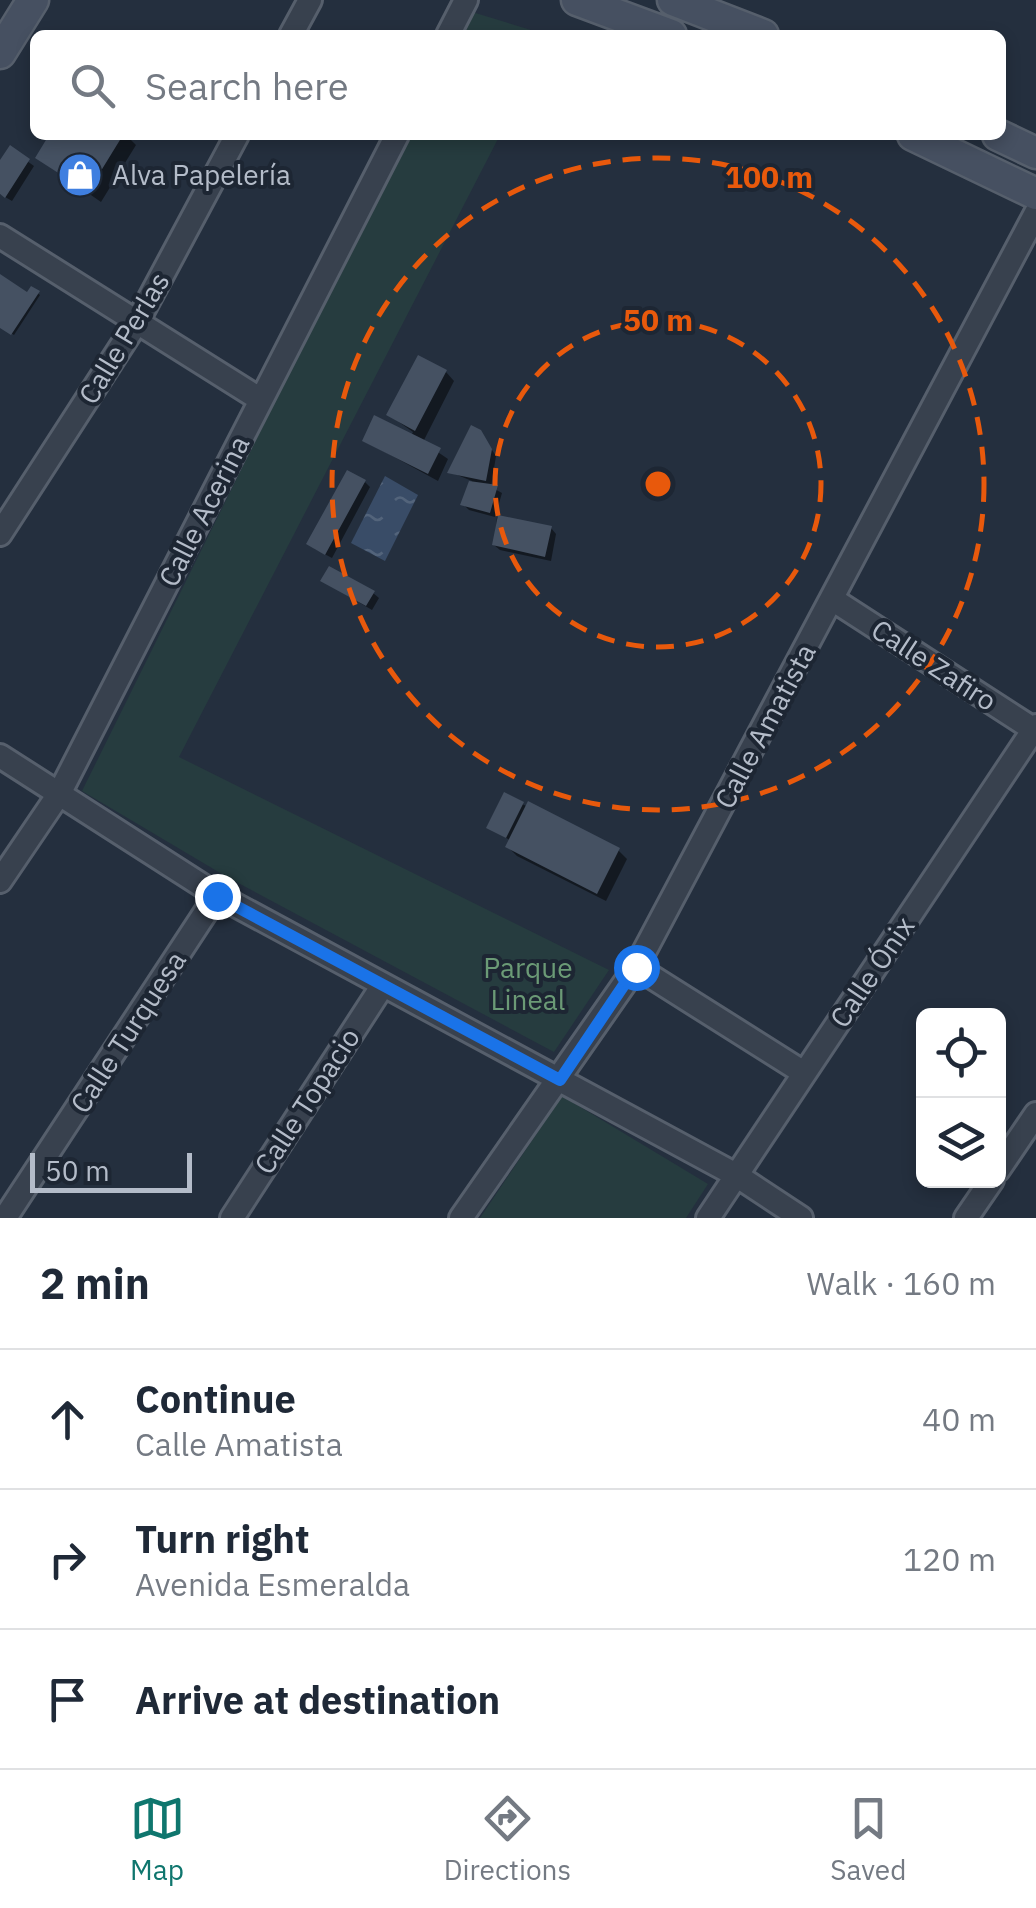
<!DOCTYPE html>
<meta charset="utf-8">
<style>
body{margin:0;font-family:"IBM Plex Sans",sans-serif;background:#f2f2f3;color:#1f2937}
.controls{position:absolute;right:30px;bottom:30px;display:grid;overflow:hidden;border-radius:15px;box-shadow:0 5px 15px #0003}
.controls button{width:90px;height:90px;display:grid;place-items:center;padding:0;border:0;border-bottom:2px solid #e0e1e3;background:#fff;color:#1f2937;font:50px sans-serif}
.scale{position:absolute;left:30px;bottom:25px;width:162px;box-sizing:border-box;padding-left:10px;border:5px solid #b4bcc9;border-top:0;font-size:28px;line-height:35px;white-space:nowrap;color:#b4bcc9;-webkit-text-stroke:8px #1d2633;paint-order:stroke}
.stop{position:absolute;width:30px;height:30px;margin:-22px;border:8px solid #1a73e8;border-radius:50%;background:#fff}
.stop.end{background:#1a73e8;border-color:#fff;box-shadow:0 2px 10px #0008}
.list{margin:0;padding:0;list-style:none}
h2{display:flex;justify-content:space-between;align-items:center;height:130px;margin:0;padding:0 40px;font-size:42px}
h2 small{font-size:32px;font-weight:400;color:#747a83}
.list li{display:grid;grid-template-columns:65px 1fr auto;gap:30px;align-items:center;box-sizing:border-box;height:140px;padding:0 40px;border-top:2px solid #e0e1e3}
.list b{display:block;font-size:38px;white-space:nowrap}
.list p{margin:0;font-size:32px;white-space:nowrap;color:#747a83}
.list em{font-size:32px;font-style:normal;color:#747a83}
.icon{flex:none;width:55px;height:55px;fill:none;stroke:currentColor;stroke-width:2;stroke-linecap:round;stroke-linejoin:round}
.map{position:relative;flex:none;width:1036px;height:1218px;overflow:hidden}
.search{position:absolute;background:#fff;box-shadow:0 5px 15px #0003;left:30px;right:30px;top:30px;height:110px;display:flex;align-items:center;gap:25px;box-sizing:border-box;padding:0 35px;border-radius:15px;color:#747a83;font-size:38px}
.sheet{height:550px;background:#fff}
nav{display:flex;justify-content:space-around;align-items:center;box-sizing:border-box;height:140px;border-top:2px solid #e0e1e3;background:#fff;font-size:28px;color:#747a83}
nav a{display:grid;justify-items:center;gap:5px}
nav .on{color:#0f766e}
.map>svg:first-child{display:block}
.green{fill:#263c3f}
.water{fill:url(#water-ripples)}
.shadow{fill:#0007}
.building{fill:#455162}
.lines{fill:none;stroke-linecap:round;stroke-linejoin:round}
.street-casing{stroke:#565f6c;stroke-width:28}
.secondary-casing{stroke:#565f6c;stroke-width:35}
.street{stroke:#38414e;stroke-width:22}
.secondary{stroke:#465061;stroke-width:30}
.route{stroke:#1a73e8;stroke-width:12}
.ring{fill:none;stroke:#e8590c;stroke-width:5;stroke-dasharray:18 12}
.labels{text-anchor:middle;stroke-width:8;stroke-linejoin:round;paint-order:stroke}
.poi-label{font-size:28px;fill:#b4bcc9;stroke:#1d2633;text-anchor:start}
.street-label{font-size:28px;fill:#b4bcc9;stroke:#1d2633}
.park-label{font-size:28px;fill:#6b9a76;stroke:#1d2633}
.centre{fill:#e8590c;stroke:#1d2633;stroke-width:5}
.ring-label{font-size:30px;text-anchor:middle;font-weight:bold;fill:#e8590c;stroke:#1d2633;stroke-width:8;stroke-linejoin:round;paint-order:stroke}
</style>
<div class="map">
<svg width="1036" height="1218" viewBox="0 0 1036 1218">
<defs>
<pattern id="water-ripples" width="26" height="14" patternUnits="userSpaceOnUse" patternTransform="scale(2.5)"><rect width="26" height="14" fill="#394c67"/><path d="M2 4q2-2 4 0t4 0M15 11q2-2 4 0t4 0" fill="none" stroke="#53647b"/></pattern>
</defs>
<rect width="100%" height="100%" fill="#242f3e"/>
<path class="green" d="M 469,11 L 547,35 L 457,35 Z
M 407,135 L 500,135 L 179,757 L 609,970 L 554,1052 L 227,877 L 82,791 Z
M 562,1096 L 708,1184 L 686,1218 L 480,1218 Z"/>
<path class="water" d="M 385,476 L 418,495 L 385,561 L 351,543 Z"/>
<path class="shadow" d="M 52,135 L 126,135 L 136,145 L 101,202 L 38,158 Z
M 10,149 L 34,166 L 12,201 L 0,194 L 0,165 Z
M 0,277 L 28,295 L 32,289 L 40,295 L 14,335 L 0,326 Z
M 446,372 L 454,381 L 423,442 L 448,459 L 438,481 L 365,441 L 411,436 L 413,432 L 389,415 Z
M 480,432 L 496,456 L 491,487 L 502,493 L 495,517 L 469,510 L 463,504 L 472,481 L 450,472 Z
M 365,482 L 370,487 L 332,558 L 315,549 L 310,544 Z
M 497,517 L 551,528 L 556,534 L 551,561 L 500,550 L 494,545 Z
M 323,581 L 373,593 L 379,598 L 372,610 Z
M 522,804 L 618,850 L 627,859 L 606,901 L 517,856 L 508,847 L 511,841 L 489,827 Z"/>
<path class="building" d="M 49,135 L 123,135 L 88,192 L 35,158 Z
M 10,145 L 30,159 L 5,198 L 0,194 L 0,160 Z
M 0,274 L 27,292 L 31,286 L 40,291 L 11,335 L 0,328 Z
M 418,355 L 447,370 L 415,431 L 386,415 Z
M 374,415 L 441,448 L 428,474 L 362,441 Z
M 471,425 L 481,430 L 492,449 L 486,481 L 447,473 Z
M 347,470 L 366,480 L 325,555 L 306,544 Z
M 469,481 L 498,485 L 490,513 L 460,505 Z
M 498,515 L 552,526 L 545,557 L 492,545 Z
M 329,566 L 375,591 L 366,606 L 320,581 Z
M 504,792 L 524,802 L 506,838 L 486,828 Z
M 528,801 L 620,848 L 597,894 L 505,847 Z"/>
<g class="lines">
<defs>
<path id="street" d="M 291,35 L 310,0
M 448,35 L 466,0
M 0,236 L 261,400
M 0,534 L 137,322 L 237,135
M 832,599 L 1036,731
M 0,756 L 217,895 L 736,1175 L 801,1218
M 0,881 L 59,794 L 397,135
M 636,967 L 804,1073
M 998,1170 L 1036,1114
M 5,1218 L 217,895
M 232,1218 L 383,985
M 461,1218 L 636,967 L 1036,213
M 708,1218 L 1036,726
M 966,1218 L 992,1180"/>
<path id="secondary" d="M 577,0 L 671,35
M 673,0 L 763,35
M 0,53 L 33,0
M 913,135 L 1036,194
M 998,135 L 1036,153"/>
</defs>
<use href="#street" class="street-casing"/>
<use href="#secondary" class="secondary-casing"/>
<use href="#street" class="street"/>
<use href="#secondary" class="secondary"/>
</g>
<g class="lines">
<path class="route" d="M 217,896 L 560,1080 L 636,967"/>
</g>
<g class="ring">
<circle cx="658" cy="484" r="163"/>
<circle cx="658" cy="484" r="326"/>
</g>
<defs>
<symbol id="shop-disc" viewBox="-11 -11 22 22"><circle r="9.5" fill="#3f7fe0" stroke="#1d2633"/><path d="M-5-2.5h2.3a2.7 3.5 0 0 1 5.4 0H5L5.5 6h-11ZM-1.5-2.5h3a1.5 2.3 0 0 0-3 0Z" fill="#fff"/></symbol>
</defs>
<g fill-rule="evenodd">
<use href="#shop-disc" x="55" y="150" width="50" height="50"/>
</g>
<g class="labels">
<g class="poi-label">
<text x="112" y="185">Alva Papelería</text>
</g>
<g class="street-label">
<text transform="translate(124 338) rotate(-59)" y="10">Calle Perlas</text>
<text transform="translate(204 511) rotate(-63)" y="10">Calle Acerina</text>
<text transform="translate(934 665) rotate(33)" y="10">Calle Zafiro</text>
<text transform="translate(765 726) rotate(-62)" y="10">Calle Amatista</text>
<text transform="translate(872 972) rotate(-56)" y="10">Calle Ónix</text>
<text transform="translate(128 1032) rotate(-57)" y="10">Calle Turquesa</text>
<text transform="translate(307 1101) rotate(-57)" y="10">Calle Topacio</text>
</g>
<g class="park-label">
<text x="528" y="978">Parque<tspan x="528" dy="32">Lineal</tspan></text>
</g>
</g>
<circle cx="658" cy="484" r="15" class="centre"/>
<g class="ring-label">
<text x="769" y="188">100 m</text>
<text x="658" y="331">50 m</text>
</g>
</svg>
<div class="controls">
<button><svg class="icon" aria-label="locate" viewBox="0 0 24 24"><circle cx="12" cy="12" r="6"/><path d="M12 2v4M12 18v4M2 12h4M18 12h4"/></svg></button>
<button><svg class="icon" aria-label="layers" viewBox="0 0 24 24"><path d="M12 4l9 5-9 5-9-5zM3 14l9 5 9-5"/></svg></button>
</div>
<div class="scale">50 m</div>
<div class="stop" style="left:636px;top:967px"></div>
<div class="stop end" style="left:217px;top:896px"></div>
<div class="search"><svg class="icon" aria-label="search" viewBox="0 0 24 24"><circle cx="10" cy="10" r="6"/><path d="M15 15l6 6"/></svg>Search here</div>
</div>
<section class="sheet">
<h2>2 min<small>Walk · 160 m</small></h2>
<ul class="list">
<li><svg class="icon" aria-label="ahead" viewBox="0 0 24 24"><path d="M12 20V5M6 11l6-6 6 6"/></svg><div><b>Continue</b><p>Calle Amatista</p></div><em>40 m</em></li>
<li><svg class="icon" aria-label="right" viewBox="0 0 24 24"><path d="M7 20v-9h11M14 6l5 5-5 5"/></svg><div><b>Turn right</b><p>Avenida Esmeralda</p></div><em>120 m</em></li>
<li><svg class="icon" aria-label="arrive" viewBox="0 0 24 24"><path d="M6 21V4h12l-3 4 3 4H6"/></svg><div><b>Arrive at destination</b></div></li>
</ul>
</section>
<nav>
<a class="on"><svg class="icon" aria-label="map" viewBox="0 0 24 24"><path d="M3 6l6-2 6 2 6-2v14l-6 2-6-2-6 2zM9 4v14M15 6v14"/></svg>Map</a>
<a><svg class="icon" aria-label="directions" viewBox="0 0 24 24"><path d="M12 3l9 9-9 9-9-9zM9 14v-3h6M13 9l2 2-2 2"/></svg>Directions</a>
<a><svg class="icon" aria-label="saved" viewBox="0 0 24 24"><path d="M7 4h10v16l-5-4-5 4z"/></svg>Saved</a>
</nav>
